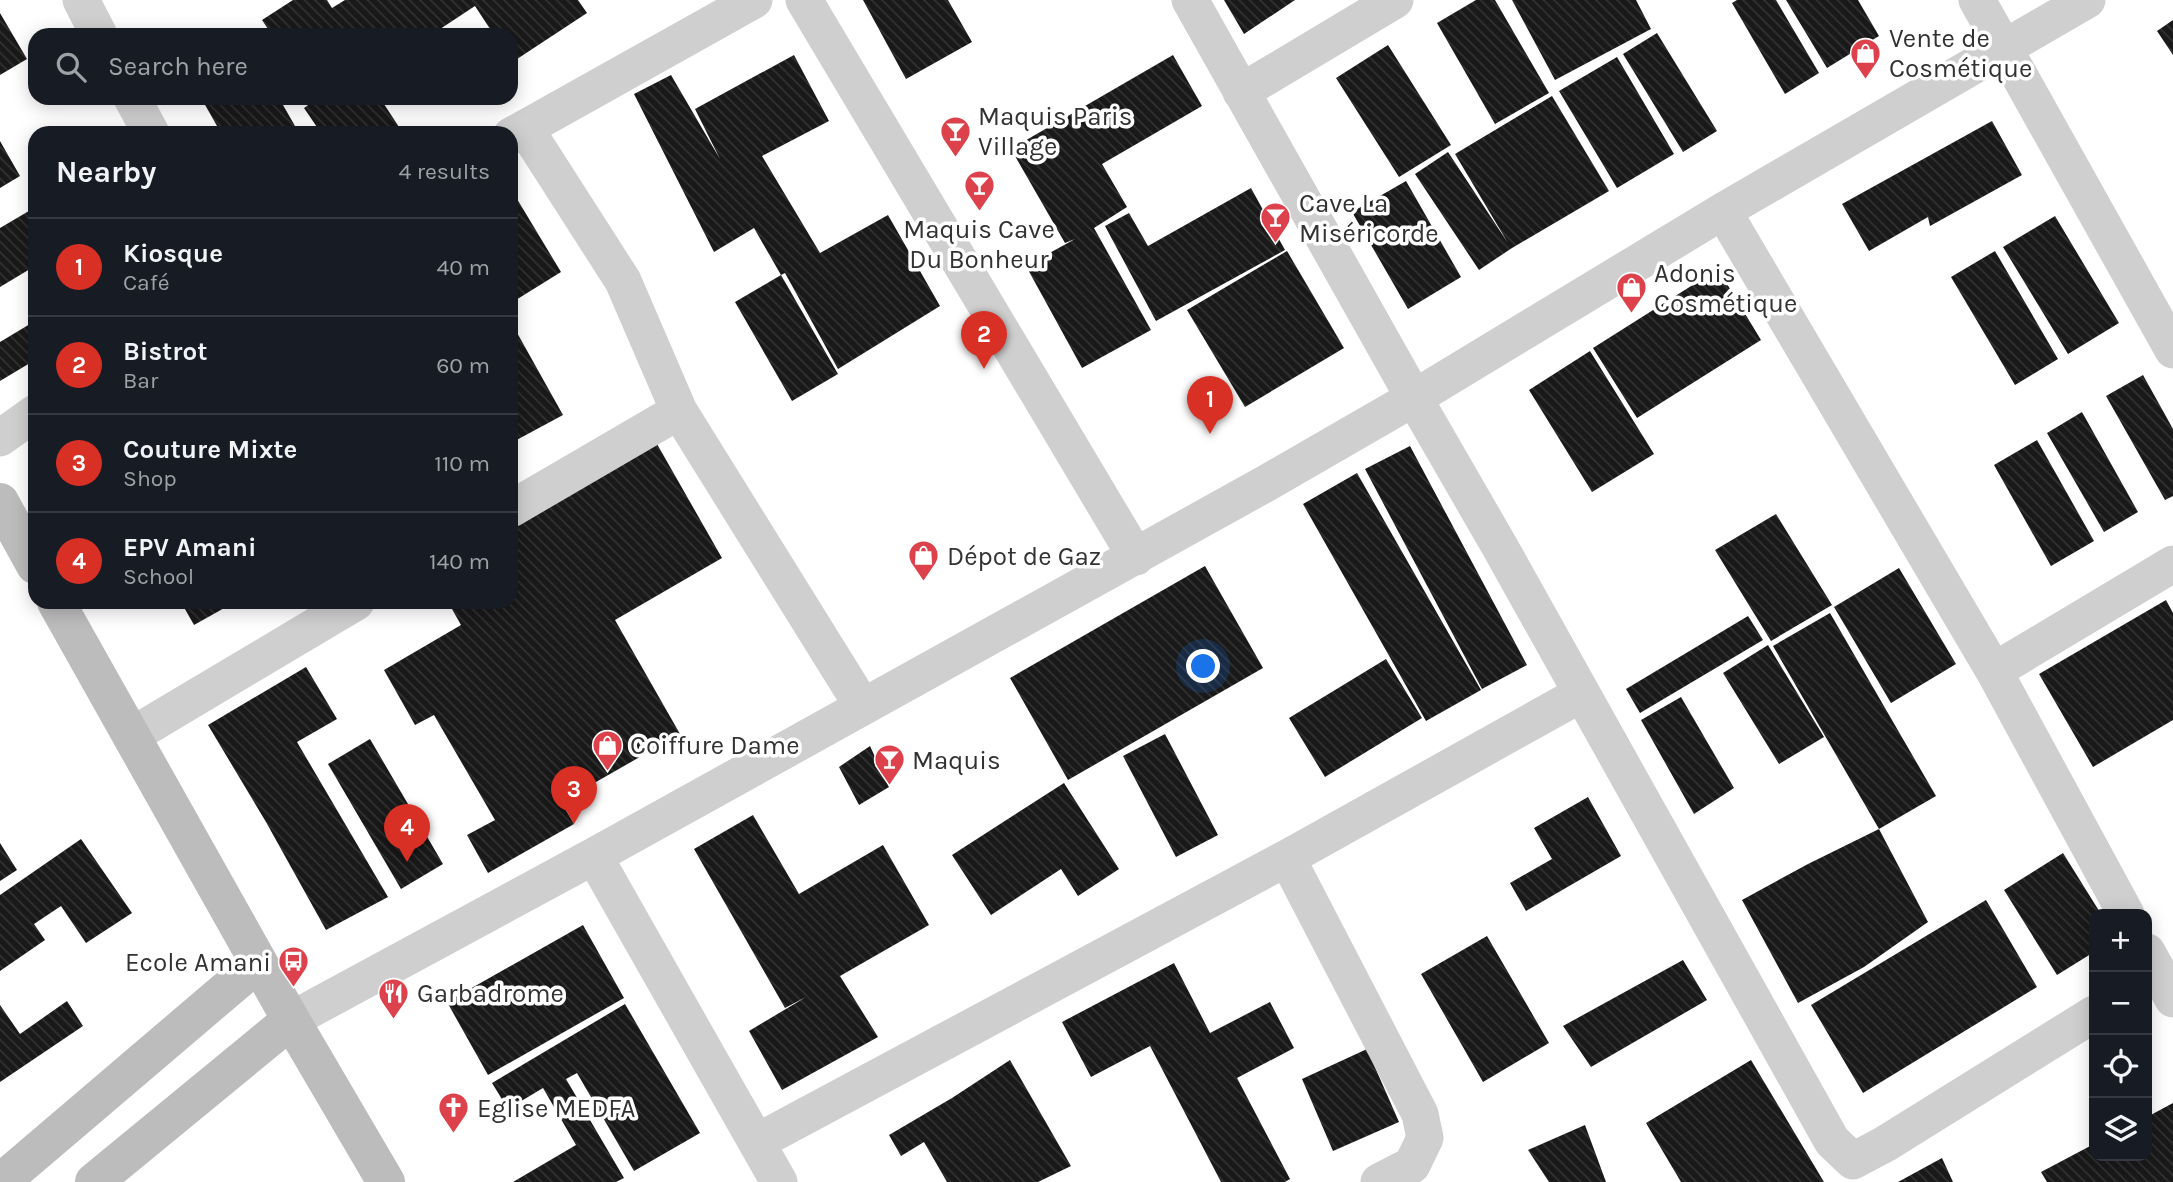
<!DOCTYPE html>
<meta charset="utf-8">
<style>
body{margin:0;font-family:Karla,sans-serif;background:#242831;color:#f1f3f6}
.controls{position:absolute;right:21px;bottom:21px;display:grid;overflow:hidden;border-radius:14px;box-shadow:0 4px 18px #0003}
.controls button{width:63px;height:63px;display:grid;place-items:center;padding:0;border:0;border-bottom:2px solid #363941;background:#171b24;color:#f1f3f6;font:35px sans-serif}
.you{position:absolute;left:1204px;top:667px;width:24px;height:24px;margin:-18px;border:5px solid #fff;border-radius:50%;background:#1a73e8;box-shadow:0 0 0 10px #1a73e833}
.badge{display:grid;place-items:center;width:46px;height:46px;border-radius:50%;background:#d93025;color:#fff;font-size:23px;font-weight:700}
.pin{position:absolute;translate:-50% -58px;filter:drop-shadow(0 2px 4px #0008)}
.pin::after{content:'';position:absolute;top:37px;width:24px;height:21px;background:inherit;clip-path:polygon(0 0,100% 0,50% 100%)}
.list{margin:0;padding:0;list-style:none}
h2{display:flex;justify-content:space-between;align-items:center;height:91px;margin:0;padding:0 28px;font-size:30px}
h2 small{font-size:23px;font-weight:400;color:#9ea1a6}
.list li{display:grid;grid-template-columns:46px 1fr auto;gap:21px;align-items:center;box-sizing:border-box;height:98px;padding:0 28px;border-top:2px solid #363941}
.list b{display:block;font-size:26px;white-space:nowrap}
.list p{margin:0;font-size:23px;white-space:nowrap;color:#9ea1a6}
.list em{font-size:23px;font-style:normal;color:#9ea1a6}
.icon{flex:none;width:38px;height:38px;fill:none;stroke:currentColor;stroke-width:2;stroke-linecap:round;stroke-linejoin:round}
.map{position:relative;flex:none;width:2173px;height:1182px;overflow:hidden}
.search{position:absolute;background:#171b24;box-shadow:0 4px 18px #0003;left:28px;top:28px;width:490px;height:77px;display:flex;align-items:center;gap:18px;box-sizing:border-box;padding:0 24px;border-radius:21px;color:#9ea1a6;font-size:26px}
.panel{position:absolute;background:#171b24;box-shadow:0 4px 18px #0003;left:28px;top:126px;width:490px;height:483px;border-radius:21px}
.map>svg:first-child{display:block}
.building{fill:url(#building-back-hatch)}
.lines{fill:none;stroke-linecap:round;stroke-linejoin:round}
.street{stroke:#cfcfcf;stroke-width:37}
.secondary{stroke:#bcbcbc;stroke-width:38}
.labels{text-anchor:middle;stroke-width:7;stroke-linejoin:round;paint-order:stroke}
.poi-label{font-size:26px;fill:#323232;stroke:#fff;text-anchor:start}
</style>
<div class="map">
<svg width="2173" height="1182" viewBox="0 0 2173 1182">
<defs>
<pattern id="building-back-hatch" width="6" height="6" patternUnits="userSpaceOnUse" patternTransform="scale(1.75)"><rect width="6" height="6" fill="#191919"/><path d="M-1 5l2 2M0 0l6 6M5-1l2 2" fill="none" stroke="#323232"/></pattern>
</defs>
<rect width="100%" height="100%" fill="#fff"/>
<path class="building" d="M 293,0 L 327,0 L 332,8 L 345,0 L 578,0 L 587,13 L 511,63 L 511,35 L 494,35 L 475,6 L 431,35 L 272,35 L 262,20 Z
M 863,0 L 948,0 L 972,42 L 906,79 Z
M 1224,0 L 1295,0 L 1244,34 Z
M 1476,0 L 1495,0 L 1549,93 L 1495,124 L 1437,23 Z
M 1512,0 L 1636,0 L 1651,29 L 1555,80 Z
M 1737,0 L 1776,0 L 1819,73 L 1785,94 L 1732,3 Z
M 1786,0 L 1858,0 L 1879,36 L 1827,68 Z
M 0,13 L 27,59 L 0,75 Z
M 2173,20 L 2173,55 L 2157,31 Z
M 1657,33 L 1717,131 L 1683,152 L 1623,54 Z
M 1388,45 L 1451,145 L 1399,177 L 1336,78 Z
M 794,55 L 829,121 L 762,156 L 820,253 L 888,215 L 940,306 L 838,369 L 785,273 L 781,275 L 754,228 L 714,252 L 634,94 L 671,75 L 720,159 L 695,109 Z
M 1173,55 L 1202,106 L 1102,164 L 1127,207 L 1094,228 L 1151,330 L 1082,368 L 1026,266 L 1075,239 L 1065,243 L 1011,149 Z
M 1617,57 L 1674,154 L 1617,188 L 1559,91 Z
M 1552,96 L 1609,191 L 1512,248 L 1479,270 L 1415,174 L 1448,152 L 1508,243 L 1455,154 Z
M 212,98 L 279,98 L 299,133 L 221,133 L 204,103 Z
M 318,98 L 380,98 L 401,130 L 396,133 L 339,133 L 337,130 L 332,133 L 321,133 L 304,108 Z
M 1992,121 L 2022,175 L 1930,226 L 1928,217 L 1869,251 L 1842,204 Z
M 0,141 L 20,176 L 0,188 Z
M 1406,181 L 1461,277 L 1408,309 L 1352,212 Z
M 1251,188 L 1285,250 L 1156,321 L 1105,226 L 1129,213 L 1148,246 Z
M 511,189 L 561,272 L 511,303 Z
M 34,208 L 35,266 L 0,287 L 0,228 Z
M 2055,216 L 2119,323 L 2068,354 L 2003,247 Z
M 1287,251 L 1344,348 L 1245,407 L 1187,310 Z
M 1995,251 L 2058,359 L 2015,385 L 1951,277 Z
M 1718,269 L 1761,340 L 1637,418 L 1593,348 Z
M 781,275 L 838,374 L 792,401 L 735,302 Z
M 35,321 L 35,360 L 0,381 L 0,342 Z
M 511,322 L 563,415 L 511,443 Z
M 1590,351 L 1654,454 L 1592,492 L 1529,390 Z
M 2143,375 L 2173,429 L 2173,496 L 2165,500 L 2106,396 Z
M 2082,412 L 2138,512 L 2104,532 L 2047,433 Z
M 2037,440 L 2094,541 L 2051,566 L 1994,465 Z
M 657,444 L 722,558 L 615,620 L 680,734 L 561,802 L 574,824 L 488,873 L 467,835 L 495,820 L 434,715 L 415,725 L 384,670 L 461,625 L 448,602 L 511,602 L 511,528 Z
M 1410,446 L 1527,665 L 1482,689 L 1365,469 Z
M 1357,473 L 1481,690 L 1426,721 L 1303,504 Z
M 1776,514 L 1832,605 L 1771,641 L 1715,550 Z
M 1205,566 L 1263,668 L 1068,780 L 1010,678 Z
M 1899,568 L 1956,664 L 1891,703 L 1834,607 Z
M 2166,600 L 2173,613 L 2173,720 L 2093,767 L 2039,674 Z
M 181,602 L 235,602 L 194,625 Z
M 1830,613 L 1936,796 L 1879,829 L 1773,646 Z
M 1748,616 L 1763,640 L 1640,713 L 1626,689 Z
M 1768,645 L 1824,737 L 1779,764 L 1723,673 Z
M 1386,659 L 1422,718 L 1325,777 L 1289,718 Z
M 306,667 L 337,719 L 297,742 L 388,897 L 326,930 L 266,822 L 208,725 Z
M 1681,697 L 1734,788 L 1694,814 L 1641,720 Z
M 1165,734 L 1218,835 L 1176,857 L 1123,756 Z
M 370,739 L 443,864 L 401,889 L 328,764 Z
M 870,746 L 889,787 L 859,805 L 839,767 Z
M 1064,783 L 1119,869 L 1078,896 L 1061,869 L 991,915 L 952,855 Z
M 1588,797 L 1621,856 L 1526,911 L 1510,883 L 1552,859 L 1534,828 Z
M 753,815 L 799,894 L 883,845 L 929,925 L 840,976 L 878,1037 L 782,1090 L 749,1031 L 806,997 L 785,1008 L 694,849 Z
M 1879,829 L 1928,922 L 1864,967 L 1798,1003 L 1742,900 L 1808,864 Z
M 81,839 L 132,913 L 86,943 L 61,906 L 34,924 L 45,940 L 0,971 L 0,895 Z
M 0,843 L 17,870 L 0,881 Z
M 2063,853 L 2101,914 L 2094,914 L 2094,952 L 2057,975 L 2004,890 Z
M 1986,900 L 2037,987 L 1863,1093 L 1811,1005 Z
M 583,925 L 624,998 L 488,1075 L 447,1002 Z
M 1487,936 L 1549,1043 L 1483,1082 L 1421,974 Z
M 1683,960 L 1707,1000 L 1591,1067 L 1563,1026 Z
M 1174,963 L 1210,1033 L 1270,1002 L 1294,1048 L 1237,1078 L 1290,1179 L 1285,1182 L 1221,1182 L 1150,1046 L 1091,1077 L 1062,1022 Z
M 67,1001 L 83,1026 L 0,1082 L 0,1005 L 20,1034 Z
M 625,1004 L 700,1133 L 634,1171 L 577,1073 L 566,1079 L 624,1178 L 616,1182 L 513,1182 L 576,1145 L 543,1088 L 508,1109 L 492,1083 Z
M 1367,1049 L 1399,1122 L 1333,1151 L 1302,1079 Z
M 1010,1060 L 1071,1166 L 1038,1182 L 947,1182 L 924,1142 L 901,1156 L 889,1135 L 952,1098 Z
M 1751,1060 L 1824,1182 L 1681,1182 L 1646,1123 Z
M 2173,1103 L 2173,1182 L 2047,1182 L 2041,1172 L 2094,1144 L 2094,1156 L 2147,1156 L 2147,1117 Z
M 1585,1125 L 1606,1182 L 1549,1182 L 1528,1150 Z
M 1942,1158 L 1953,1182 L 1898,1182 Z"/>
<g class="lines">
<path class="street" d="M 81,0 L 99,35
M 804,0 L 1136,557
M 1190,0 L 1414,398 L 1500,547 L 1832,1141 L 1853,1161 L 1885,1144 L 2094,1014
M 1977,0 L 2173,350
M 1241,92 L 1395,0
M 132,98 L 151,133
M 525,128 L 623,281 L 679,411
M 511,136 L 754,0
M 1723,211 L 1994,671 L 2126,914
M 0,438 L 35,413
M 511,509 L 679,411 L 863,707
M 1994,671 L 2173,564
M 131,736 L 356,602
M 594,856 L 779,1182
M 1287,858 L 1420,1114 L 1425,1138 L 1412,1165 L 1379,1182
M 2147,952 L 2173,999
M 291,1020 L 594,856 L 1265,484 L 1414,398 L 1723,211 L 2087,0
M 757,1142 L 1287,858 L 1581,694"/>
<path class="secondary" d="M 0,502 L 35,565
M 56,602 L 291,1020 L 386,1182
M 1,1182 L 258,963
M 94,1182 L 291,1020"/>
</g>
<defs>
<symbol id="shop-pin" viewBox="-11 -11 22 30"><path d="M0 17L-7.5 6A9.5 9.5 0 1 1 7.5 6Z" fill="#dc414c" stroke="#fff"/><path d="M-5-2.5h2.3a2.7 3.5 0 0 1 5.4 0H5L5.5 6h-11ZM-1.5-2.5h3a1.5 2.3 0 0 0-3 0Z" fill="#fff"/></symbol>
<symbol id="bar-pin" viewBox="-11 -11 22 30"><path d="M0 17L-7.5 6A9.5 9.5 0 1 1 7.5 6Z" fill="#dc414c" stroke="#fff"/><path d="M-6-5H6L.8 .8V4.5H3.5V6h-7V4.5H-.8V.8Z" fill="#fff"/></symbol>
<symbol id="bus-pin" viewBox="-11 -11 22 30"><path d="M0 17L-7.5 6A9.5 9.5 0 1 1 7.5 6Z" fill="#dc414c" stroke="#fff"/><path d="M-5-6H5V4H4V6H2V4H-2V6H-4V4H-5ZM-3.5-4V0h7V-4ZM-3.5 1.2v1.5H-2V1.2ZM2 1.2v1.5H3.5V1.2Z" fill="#fff"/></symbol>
<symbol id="restaurant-pin" viewBox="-11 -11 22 30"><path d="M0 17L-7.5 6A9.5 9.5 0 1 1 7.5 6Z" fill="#dc414c" stroke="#fff"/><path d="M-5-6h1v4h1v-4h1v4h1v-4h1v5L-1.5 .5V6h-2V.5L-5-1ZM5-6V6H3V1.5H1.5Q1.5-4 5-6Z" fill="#fff"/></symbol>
<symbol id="church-pin" viewBox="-11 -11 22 30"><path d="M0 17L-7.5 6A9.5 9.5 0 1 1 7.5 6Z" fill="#dc414c" stroke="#fff"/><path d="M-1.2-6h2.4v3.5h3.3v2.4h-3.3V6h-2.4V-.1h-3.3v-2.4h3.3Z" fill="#fff"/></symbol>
</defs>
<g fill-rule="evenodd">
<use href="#shop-pin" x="1848" y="36" width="35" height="47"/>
<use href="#bar-pin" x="938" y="114" width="35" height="47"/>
<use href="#bar-pin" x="962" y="168" width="35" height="47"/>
<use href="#bar-pin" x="1258" y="200" width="35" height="47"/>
<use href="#shop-pin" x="1614" y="270" width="35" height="47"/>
<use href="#shop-pin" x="906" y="538" width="35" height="47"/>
<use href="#shop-pin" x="590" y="728" width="35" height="47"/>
<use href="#bar-pin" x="872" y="742" width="35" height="47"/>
<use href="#bus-pin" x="276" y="944" width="35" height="47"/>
<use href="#restaurant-pin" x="376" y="976" width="35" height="47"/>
<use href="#church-pin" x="436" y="1090" width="35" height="47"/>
</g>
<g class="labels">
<g class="poi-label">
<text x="1889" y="47">Vente de<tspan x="1889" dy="30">Cosmétique</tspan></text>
<text x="978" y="125">Maquis Paris<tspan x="978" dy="30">Village</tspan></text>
<text x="1299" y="212">Cave La<tspan x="1299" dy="30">Miséricorde</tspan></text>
<text x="979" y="238" text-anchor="middle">Maquis Cave<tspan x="979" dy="30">Du Bonheur</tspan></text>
<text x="1654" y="282">Adonis<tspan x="1654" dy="30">Cosmétique</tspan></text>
<text x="947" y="565">Dépot de Gaz</text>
<text x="630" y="754">Coiffure Dame</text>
<text x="912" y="769">Maquis</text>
<text x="271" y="971" text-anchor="end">Ecole Amani</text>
<text x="417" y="1002">Garbadrome</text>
<text x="477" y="1117">Eglise MEDFA</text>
</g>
</g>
</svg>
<div class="controls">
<button>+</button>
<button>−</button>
<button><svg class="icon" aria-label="locate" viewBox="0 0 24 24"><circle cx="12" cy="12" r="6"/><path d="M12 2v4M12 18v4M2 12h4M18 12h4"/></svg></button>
<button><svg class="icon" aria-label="layers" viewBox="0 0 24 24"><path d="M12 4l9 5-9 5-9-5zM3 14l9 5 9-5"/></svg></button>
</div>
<div class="you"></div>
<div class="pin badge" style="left:1210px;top:434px">1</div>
<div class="pin badge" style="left:984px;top:369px">2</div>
<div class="pin badge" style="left:574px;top:824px">3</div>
<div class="pin badge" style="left:407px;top:862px">4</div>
<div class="search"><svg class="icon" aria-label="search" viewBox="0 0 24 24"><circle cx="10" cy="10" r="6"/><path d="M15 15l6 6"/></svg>Search here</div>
<section class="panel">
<h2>Nearby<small>4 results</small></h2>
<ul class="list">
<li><span class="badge">1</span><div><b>Kiosque</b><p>Café</p></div><em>40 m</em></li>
<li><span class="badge">2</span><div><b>Bistrot</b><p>Bar</p></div><em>60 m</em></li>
<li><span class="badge">3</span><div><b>Couture Mixte</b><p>Shop</p></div><em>110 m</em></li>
<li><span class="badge">4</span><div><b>EPV Amani</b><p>School</p></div><em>140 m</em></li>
</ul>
</section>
</div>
